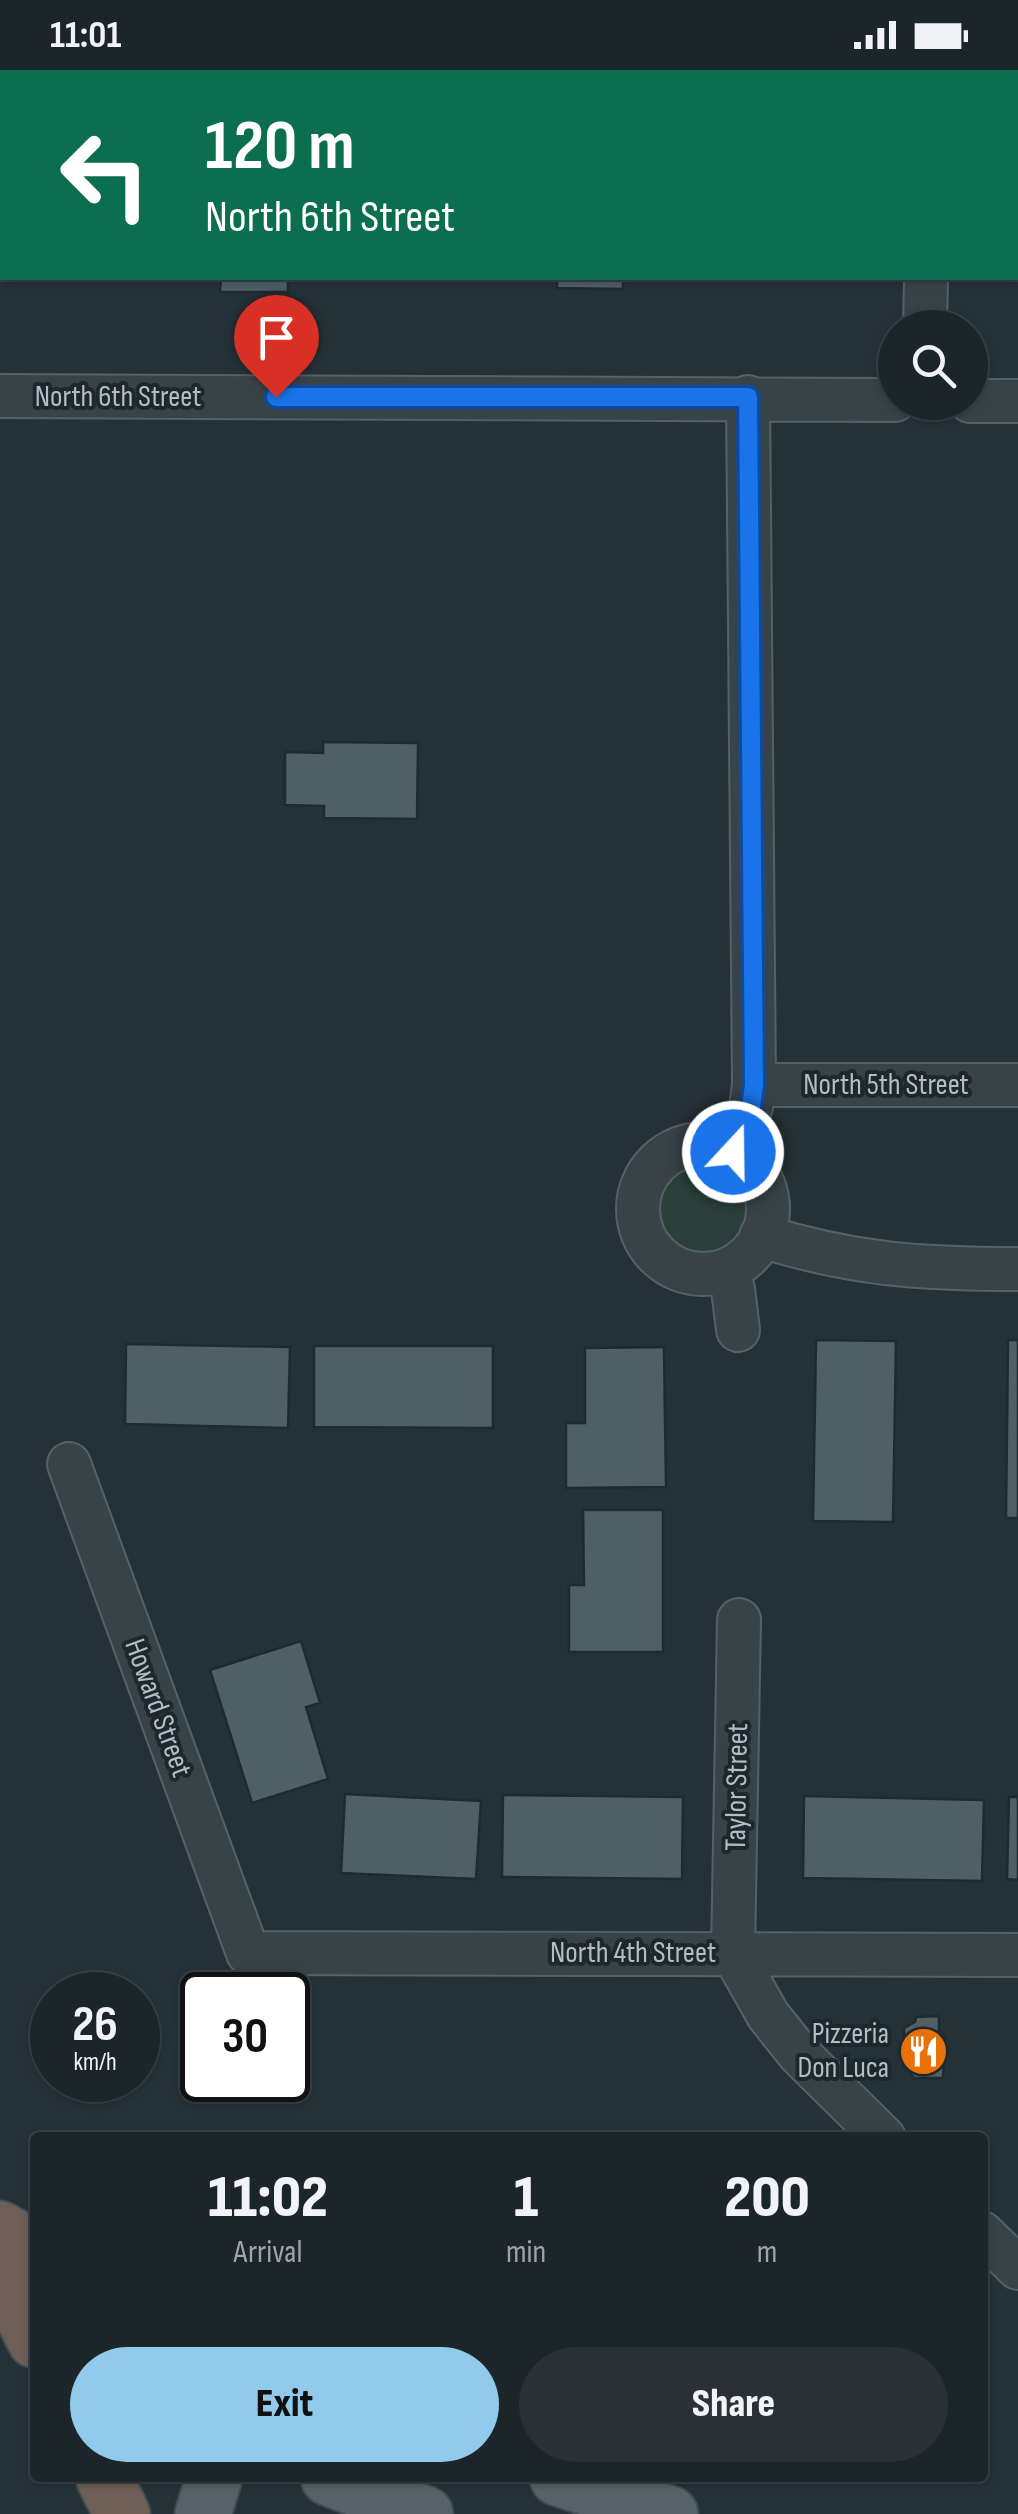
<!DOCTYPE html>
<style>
:root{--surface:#1c252a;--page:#293136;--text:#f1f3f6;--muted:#a0a5a8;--line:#3a4247;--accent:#91caeb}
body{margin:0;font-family:"Sofia Sans Condensed",sans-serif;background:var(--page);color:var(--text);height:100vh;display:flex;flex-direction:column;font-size:38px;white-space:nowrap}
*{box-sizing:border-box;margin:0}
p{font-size:32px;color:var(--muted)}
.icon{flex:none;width:55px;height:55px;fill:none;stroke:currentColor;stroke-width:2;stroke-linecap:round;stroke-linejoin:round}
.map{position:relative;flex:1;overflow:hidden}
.panel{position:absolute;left:30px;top:2062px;width:958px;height:350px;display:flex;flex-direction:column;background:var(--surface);border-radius:10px;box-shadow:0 2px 8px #0004,0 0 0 2px var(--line)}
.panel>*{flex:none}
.guide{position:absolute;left:0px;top:0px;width:1020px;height:210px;box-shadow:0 2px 8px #0004,0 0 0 2px var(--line);background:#0b6e4f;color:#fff;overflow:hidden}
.controls{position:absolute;left:878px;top:240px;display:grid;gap:20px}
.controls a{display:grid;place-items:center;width:110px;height:110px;border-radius:50%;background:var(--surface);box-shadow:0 2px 8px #0004,0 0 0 2px var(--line);font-size:50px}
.speed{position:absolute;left:30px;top:1902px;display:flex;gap:20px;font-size:50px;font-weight:700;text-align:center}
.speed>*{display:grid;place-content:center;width:130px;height:130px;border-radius:50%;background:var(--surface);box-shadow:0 2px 8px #0004,0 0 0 2px var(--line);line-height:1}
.speed small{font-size:25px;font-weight:400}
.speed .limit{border:5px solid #111;border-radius:15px;background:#fff;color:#111}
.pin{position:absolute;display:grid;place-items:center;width:85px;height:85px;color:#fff;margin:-102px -42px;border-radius:50% 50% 50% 0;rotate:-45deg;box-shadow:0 0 10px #0007}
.pin .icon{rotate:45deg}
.me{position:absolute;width:110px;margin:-55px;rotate:21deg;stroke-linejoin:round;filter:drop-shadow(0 0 8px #0008)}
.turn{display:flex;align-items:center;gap:35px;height:210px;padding:0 40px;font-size:45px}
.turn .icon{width:130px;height:130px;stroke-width:2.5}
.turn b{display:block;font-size:70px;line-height:85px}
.eta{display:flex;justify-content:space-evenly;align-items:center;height:170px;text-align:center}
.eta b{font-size:60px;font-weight:800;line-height:70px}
.action{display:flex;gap:20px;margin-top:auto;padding:20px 40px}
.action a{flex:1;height:115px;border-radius:60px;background:var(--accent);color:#111;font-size:40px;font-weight:800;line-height:115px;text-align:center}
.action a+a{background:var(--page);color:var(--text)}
.status{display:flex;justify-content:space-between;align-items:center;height:70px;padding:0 50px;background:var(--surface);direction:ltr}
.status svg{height:28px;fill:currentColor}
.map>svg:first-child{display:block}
.green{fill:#2c403b}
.building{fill:#505e66;stroke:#1f2a2f;stroke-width:2.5}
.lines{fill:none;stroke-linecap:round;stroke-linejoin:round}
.minor-casing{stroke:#566166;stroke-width:46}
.primary-casing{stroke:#414c51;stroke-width:59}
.motorway-casing{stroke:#434e53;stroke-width:59}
.minor{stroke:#384348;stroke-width:42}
.primary{stroke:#566268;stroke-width:55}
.motorway{stroke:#6d5f56;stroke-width:55}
.route-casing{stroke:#114b97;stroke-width:25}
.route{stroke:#1a73e8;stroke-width:18}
.labels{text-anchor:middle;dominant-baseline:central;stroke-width:8;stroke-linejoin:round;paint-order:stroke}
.street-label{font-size:30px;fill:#b3bec4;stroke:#1d282d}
.poi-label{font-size:30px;fill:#b3bec4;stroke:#1d282d;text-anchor:end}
</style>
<div class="status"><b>11:01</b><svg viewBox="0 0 49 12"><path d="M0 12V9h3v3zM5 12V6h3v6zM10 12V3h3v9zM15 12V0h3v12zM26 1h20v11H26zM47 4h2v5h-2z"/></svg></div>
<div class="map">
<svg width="1018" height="2444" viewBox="0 0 1018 2444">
<rect width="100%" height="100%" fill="#253138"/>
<!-- green -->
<path class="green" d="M659 1138a43 43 0 1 1 86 0a43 43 0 1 1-86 0Z"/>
<!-- building -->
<path class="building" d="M221,208H288V222H220Z
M557,208H623V219L557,218Z
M323,672L418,673L417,749L324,748V736L285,735V682L323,683Z
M816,1270L896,1271L893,1452L813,1451Z
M1008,1270H1018V1448H1006Z
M126,1274L290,1277L288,1358L125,1354Z
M314,1276H493V1358L314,1357Z
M664,1277L666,1417L566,1418V1353H585V1278Z
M583,1440H663V1582H569V1515H584Z
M301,1571L320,1633L306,1637L328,1709L252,1733L210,1600Z
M345,1724L481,1731L476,1809L341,1803Z
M503,1725L683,1727L682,1809L502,1807Z
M804,1726L984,1730L982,1811L803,1808Z
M1009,1727H1018V1810L1007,1809Z
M939,1946V1965L945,1966L943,2008H914L904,1996V1958L915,1952L916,1947Z"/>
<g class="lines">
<defs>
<path id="minor" d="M927,2V0
M925,258L926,208
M0,326L895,330
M970,331H1018
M754,1015H1018
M638 1139a65 65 0 1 1 130 0a65 65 0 1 1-130 0Z
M733,1082L751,1037L754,1015L748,327
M761,1166C855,1195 921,1199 1018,1199
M727,1200L733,1219L738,1260
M69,1394L248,1883L1018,1885
M739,1550L733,1883L768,1945L799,1984L884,2068
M982,2163L1018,2198"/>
<path id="primary" d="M329,2408L425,2444
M558,2408L670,2444
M203,2444L214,2408"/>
<path id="motorway" d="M0,2159L35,2179
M0,2200L35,2270
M104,2408L122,2444"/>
</defs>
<!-- minor casing -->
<use href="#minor" class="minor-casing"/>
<!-- primary casing -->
<use href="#primary" class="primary-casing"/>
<!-- motorway casing -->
<use href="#motorway" class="motorway-casing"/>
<!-- minor -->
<use href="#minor" class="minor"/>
<!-- primary -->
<use href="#primary" class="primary"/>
<!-- motorway -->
<use href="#motorway" class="motorway"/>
</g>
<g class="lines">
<defs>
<path id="route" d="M276,327H748L754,1015L751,1037L733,1082"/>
</defs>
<!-- route casing -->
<use href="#route" class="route-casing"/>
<!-- route -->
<use href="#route" class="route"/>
</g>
<!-- icons -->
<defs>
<symbol id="restaurant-disc" viewBox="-11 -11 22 22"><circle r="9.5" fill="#e8710a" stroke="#1d282d"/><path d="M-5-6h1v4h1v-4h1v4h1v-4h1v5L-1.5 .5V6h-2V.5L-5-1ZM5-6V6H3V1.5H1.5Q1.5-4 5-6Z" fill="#fff"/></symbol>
</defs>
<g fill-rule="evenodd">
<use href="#restaurant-disc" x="896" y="1954" width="55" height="55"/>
</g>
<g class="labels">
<!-- street labels -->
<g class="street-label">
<text x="118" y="327">North 6th Street</text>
<text x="886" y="1015">North 5th Street</text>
<text transform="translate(158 1638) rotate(70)">Howard Street</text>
<text transform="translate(737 1717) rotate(-89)">Taylor Street</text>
<text x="633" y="1883">North 4th Street</text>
</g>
<!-- poi labels -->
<g class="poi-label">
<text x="889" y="1964">Pizzeria<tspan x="889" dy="34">Don Luca</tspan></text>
</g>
</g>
</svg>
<div class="controls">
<a><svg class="icon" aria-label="search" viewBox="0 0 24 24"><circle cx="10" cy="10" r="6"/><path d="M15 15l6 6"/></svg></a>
</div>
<div class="speed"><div>26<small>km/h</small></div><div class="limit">30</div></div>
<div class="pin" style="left:276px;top:327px;background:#d93025"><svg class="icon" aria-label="arrive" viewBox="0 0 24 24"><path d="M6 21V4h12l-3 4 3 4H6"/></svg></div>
<svg class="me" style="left:733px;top:1082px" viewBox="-20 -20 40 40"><circle r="17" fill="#1a73e8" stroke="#fff" stroke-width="3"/><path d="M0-11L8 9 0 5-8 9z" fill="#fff"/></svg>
<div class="guide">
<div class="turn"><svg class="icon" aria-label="left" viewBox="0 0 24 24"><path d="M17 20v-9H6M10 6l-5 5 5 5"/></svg><div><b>120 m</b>North 6th Street</div></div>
</div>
<section class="panel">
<div class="eta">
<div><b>11:02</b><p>Arrival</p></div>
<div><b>1</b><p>min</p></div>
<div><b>200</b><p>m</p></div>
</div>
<div class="action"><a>Exit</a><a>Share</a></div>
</section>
</div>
